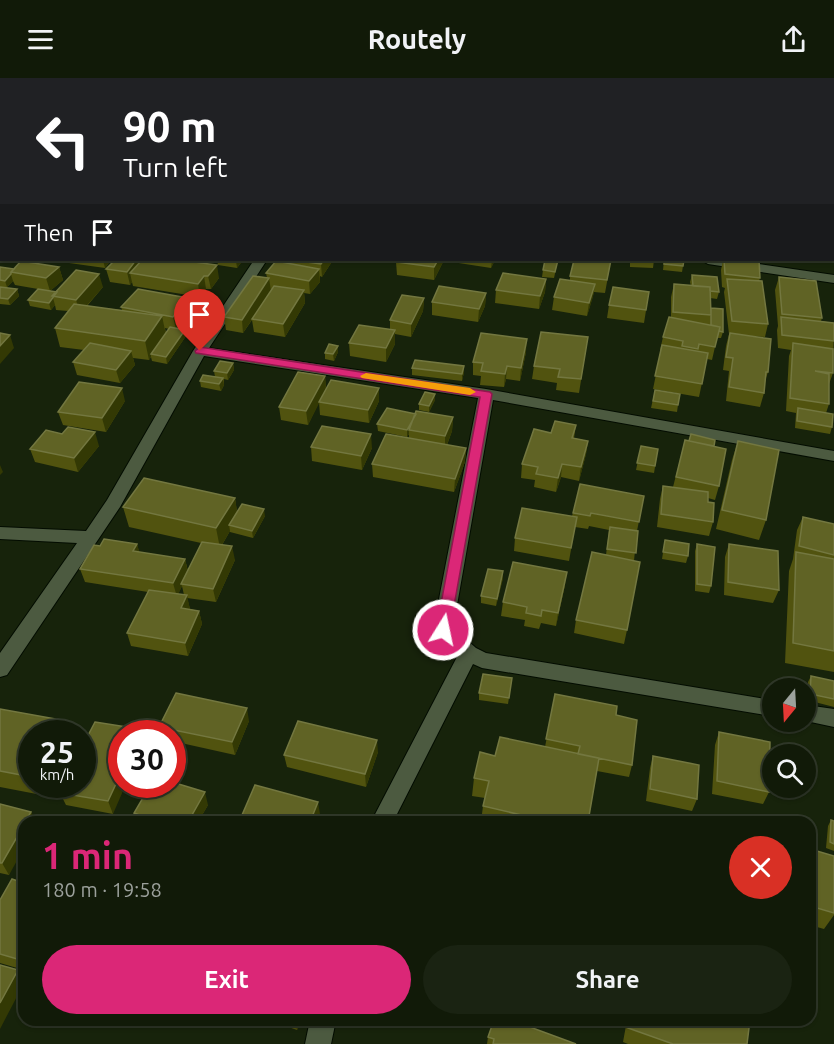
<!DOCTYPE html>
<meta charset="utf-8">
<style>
:root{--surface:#111a08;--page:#1a2312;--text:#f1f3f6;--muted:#9ca19c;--line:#303829;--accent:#db2777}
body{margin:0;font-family:Ubuntu,sans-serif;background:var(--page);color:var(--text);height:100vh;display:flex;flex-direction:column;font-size:22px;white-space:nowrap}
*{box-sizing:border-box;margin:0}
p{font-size:20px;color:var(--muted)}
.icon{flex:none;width:33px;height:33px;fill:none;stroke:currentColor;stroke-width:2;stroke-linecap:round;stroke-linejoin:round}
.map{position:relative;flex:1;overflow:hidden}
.details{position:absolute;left:18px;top:738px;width:798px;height:210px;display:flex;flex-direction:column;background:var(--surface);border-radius:18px;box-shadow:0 2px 4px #0004,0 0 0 2px var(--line)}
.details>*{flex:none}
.guide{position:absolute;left:0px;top:0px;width:834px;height:183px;box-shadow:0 2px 4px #0004,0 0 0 2px var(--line);background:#202124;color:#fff;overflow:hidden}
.needle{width:39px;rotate:198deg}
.fabs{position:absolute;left:762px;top:600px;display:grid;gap:12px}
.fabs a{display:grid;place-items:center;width:54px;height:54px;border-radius:50%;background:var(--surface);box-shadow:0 2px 4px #0004,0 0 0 2px var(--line);font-size:30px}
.speed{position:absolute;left:18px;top:642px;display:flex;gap:12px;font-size:30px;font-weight:700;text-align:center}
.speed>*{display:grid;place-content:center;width:78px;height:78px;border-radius:50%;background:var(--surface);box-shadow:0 2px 4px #0004,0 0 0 2px var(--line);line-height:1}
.speed small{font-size:15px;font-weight:400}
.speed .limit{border:9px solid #d22;background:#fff;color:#111}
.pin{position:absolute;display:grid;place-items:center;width:51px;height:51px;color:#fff;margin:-62px -26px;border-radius:50% 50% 50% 0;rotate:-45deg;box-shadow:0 0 6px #0007}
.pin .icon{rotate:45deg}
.me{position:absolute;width:66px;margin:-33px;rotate:10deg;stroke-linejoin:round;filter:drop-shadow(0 0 4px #0008)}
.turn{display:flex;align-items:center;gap:21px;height:126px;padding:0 24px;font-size:27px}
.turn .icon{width:78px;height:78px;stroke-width:2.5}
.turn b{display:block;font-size:42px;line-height:51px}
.then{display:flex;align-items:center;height:57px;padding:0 24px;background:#0003;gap:12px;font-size:22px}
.round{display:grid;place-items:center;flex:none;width:63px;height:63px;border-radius:32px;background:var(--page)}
.headline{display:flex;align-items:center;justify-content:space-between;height:102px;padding:0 24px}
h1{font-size:36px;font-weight:700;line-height:45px;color:var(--accent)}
.action{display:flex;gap:12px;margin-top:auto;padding:12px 24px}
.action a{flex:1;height:69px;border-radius:36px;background:var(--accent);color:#fff;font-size:24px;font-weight:700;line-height:69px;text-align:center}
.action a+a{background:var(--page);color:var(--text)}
header{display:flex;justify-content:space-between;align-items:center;height:78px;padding:0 24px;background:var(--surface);font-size:27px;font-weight:700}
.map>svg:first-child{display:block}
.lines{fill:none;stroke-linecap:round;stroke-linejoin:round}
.street-casing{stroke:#030c00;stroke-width:2}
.street{fill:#4c5a40;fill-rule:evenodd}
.wall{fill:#51530f;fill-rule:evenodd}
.shaded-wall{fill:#333904}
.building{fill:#606325;stroke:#737740;stroke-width:1.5}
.route{fill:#db2777;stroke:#8e194d;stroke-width:1.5}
.slow{fill:#f59e0b}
</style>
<header><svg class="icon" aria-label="menu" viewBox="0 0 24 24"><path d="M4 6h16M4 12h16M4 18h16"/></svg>Routely<svg class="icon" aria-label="share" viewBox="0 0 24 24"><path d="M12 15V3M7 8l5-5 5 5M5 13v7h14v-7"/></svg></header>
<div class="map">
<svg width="834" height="966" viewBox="0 0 834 966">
<rect width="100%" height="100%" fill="#17230b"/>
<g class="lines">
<defs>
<path id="street" d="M2,0H21L22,2H3Z
M87,0H98L86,2Z
M386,0H396L385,2Z
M572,0H582L571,2Z
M756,0H766V2H756Z
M0,101L2,102V109H0Z
M2,170V180H0V171Z
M254,182H267L209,270L486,311L834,373V383L493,322L453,550L476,570L486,575L772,622V638L482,590L473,586L393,744H371L458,577L433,552L478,320L204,278L120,429L7,597L0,599V575L77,465L0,461V449L86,453L107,422L193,273Z
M701,182H731L834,197V205L708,186Z
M806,627L834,631V649L806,643Z
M310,942H336L331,966H305Z"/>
</defs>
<!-- street casing -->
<use href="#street" class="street-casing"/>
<!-- street -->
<use href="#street" class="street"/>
</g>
<!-- wall -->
<path class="wall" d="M324,0H365L364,2H324Z
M404,0H419L418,2H404Z
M479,0H558V2H478Z
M684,0H715V2H684Z
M787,0H826V2H788Z
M832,23H834V54H833L834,55V97H832Z
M2,52V76L0,75V53Z
M832,129L834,130V161H832Z
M68,182H111L105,190L69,185Z
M115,182L219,200L211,211H206L200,219L133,208L132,204L130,207L110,204L106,191Z
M217,182H243L237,190L218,187Z
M284,182H333L322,199L320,198V204L310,216L304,215L305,225L285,259L254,254L252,242L243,255L226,252L224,239L267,200L266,195L284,184Z
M444,182L434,202L397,197L396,184Z
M452,182H495L491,190L452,184Z
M558,182L554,200L542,199L543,192Z
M611,182L605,215L594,214L587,238L552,232L554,219L570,202V198Z
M630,182H654L653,190L630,189Z
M664,182L683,188L682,194L663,192Z
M723,182H751L760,200L759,203L768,246L765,259L749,258L768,294L765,303L764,315L760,329L726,323L729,293L723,292L726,268L729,256L724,214L725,210L722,209L721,192Z
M0,189L14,191L59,189L63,202L50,213L57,214L103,209L87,228L122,232L121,229L191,233L177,250L185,252L186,258L167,286L152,283L151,279L149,282L133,280L135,287L120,305L77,297L73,284L84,272L60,269L55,250L68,233L56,232L55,227L51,232L30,228L28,222L38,211L15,207L13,203L7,209H0ZM165,250L169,251L166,255Z
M692,197L719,214L717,221L710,220V233L723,254L721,260H717L712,282L707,281L699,319L653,311L661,272H660L663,259L671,240V219L674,206L691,208L690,204Z
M779,199L822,240L821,243L834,245L833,295L829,306V326L826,335L832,349L830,356L795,350L796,335L786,333L789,278L791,272L778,270L777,252L778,248L775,212Z
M546,201L545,214L539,231L495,225L496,212Z
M0,209L17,211L19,218L10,227L0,226Z
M649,214L644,245L607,240L609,227Z
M486,215L485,228L478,244L432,237V224Z
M424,220L423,233L411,259L395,256V266L386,284L350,278L349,265L390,252V242Z
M588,259L579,315L556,312L557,305L532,301L534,288Z
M338,274L334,283L325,281V275Z
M526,274L520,303L506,301L504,309L480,307L481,298L473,297V284Z
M233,285L234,292L228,302L224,301V307L221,313L201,309L200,303L215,299L214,293Z
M464,288V294L462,303L412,297V290Z
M325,298L326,312L379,310V323L369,345L320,337L319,324L308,347L281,342L279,329Z
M655,312L678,327L677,334L651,330Z
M435,322L429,334L419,332V326Z
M125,323L106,354L63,347L58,334Z
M415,336L453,339L452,353L447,367L466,370L465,384L454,414L373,399L372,386L409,360V356L407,359L378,353L377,346Z
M576,347L574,360L588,363L586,376L579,403L561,399L556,414L534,409L535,402L521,400L522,386L551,355Z
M685,362L714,368L719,408L715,422L708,420V424L713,444L709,458L657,449L660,421L663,408L673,409Z
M738,363L766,442L759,462L716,451L732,382Z
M99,368L78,394L35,384L30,371Z
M641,368L658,371L654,395L636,392Z
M311,369L372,370L362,392L312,383Z
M644,418L637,453L627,552L624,566L574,555L576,542L606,477L609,452L589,448L588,451L575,449L569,483L514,473L515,460L572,438L573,435Z
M235,420L237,434L265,438L253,460L230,454V453L222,467L235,482L216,524L187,520L190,531L199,533L202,546L188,578L131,568L127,555L148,514L85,504L80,491L100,468L137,466L139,474L185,481L188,493L201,465L129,449L123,429ZM182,508L184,517L178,516Z
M803,439L834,446V594L785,585L789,493L793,481L797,452Z
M665,462L688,478L686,485L662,481Z
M697,466L711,508L709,515L695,513V473Z
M729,466L779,512L773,525L724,517L725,479Z
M503,493V500L496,528L481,525V518Z
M565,507L556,548L541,545L539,551L524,548L525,542L501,538L503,524Z
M811,598L834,603V629L807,622L808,604Z
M512,600L508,626L479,622V615Z
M555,616L616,637L632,687L629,699L597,693L588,744H481L483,728L485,720L472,718L474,700L495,678L545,669Z
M0,631L32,656V706H53L47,718L0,709Z
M249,643L235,677L172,663V656H162L159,649Z
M95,644L113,736L66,727L60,715Z
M719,654L769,714L763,726L712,716L715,667Z
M378,674L366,709L287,689L284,677Z
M653,678L697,721L692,733L646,723L650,690Z
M0,726L31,734L36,744H24L9,797L0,795Z
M208,727L198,744H137L134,735Z
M831,742L834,743V773L826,770L828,748Z
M810,771L834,778V837L824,851L810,847Z
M24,805V892L0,885V822Z
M274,942H302L297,952L274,944Z
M627,942H750L747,966H628L623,964Z
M488,959L576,966H487Z"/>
<!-- shaded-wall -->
<path class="shaded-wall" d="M256,0H267L266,2H255Z
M2,125L1,142L0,138V126Z
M103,182H111L105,190Z
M136,182H147L130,195L132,204L130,207L127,194Z
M238,182H243L237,190L236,183Z
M324,182H333L322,199L321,186Z
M438,182H444L434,202V189Z
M492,182H495L491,190Z
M217,187L219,200L211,211L208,198Z
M59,189L63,202L50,213L46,200Z
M319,191L320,204L310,216L309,203Z
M11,196L13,203L7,209L5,203Z
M99,196L103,209L80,235L76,222Z
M204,198L206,211L200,219L198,206Z
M269,200L271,213L243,255L242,242Z
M546,201L545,214L539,231L540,218Z
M595,206L593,219L587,238L589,225Z
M17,211L19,218L10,227L8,221Z
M304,212L305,225L285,259L283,246Z
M486,215L485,228L478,244L479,231Z
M53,220L55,227L51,232L49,225Z
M188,220L191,233L176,252L173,239Z
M424,220L423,233L411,259V246Z
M162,238L166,257L151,276V279L149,282L145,263Z
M185,252L186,258L167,286L166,279Z
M395,252V266L386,284V270Z
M10,257L14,270L0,286V268Z
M527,261L526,274L520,303L521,290Z
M338,268V274L334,283L333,276Z
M131,273L135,287L120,305L116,292Z
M233,285L234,292L228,302L227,295Z
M464,288V294L462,303V296Z
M507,288L506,301L504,309L505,296Z
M325,298L326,312L308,347L306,333Z
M223,300L224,307L221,313L219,306Z
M122,310L125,323L106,354L102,340Z
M379,310V323L369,345L368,332Z
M435,316V322L429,334V328Z
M416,336L409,352V356L407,359V352Z
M453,339L452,353L445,372V358Z
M95,354L99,368L78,394L74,380Z
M371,356L372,370L362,392L361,378Z
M588,363L586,376L579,403L581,389Z
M466,370L465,384L454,414L455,401Z
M562,386L561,399L556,414L558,400Z
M0,387L3,394L0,397Z
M235,420L238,440L229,447L230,453L220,470L216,450Z
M264,431L265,438L253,460L252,453Z
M137,466L141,479L133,473Z
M232,468L235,482L216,524L213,511Z
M185,481L188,494L181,506L182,508L177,519L173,505Z
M503,493V500L496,528L497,521Z
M567,494L565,507L556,548L558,535Z
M187,517L190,531L184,543L181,530Z
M199,533L202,546L188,578L185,565Z
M247,630L249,643L235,677L232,664Z
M67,643L73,656H61Z
M377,662L378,674L366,709L365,696Z
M122,693V706H126L113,736L108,723Z
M41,706H53L47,718Z
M205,714L208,727L198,744H188Z
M318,724L320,736L317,744H310Z
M31,734L36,744H25Z
M24,747V770L9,797L2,785Z
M18,892L24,900V905L0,951V925Z
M298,942H302L297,952L296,947Z"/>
<!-- building -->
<path class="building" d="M230,0H256L255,2H229Z
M276,0H307L306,2H274Z
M479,0H498L497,2H487Z
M537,0H556L555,2Z
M602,0H645L644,2H602Z
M647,0H679V2H647Z
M832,28H834V42H832Z
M2,52V64H0V53Z
M832,69L834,70V84H832Z
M0,106H2V125L0,126Z
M832,129L834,130V148H832Z
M115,182H136L127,194L106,191Z
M142,182H179L217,187L208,198H204L198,206L130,195Z
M223,182H238L236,183Z
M292,182H324L321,186Z
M398,182H438L434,189L396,184Z
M545,182H558L555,194L543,192Z
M574,182H611L607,202L570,198Z
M631,182H654V184Z
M664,182H684L683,188L664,186Z
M724,182H759L760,200L725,196Z
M21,183L59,189L46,200L11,194Z
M276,183L319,191L309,203L266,195Z
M0,189L14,191L11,194V196L5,203L0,202Z
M76,192L99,196L76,222L52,218Z
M503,195L546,201L540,218L496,212Z
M692,197L717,199L719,214L710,213V209L693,208Z
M253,198L269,200L242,242L224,239Z
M779,199L816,203L822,240L782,236Z
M560,201L595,206L589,225L554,219Z
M727,201L762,203L768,246L732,243Z
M674,206L710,209L711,237L673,234Z
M274,208L304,212L283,246L252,241Z
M439,208L486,215L479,231L432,224Z
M0,209L17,211L8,221L0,220Z
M613,209L649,214L646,232L609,227Z
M38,211L57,214L49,225L28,222Z
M138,211L188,220L173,239L121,229Z
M402,217L424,220L411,246L390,242Z
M74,226L162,238L145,263L55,250Z
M711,230L723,231V254L719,253L720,249L711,247Z
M669,239L720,249L715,269L699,266L698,271L682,268L683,263L663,259Z
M781,239L834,245V263L782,257Z
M359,247L395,252L386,270L349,265Z
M170,249L185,252L166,279L151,276Z
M541,254L588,259L581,301L558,299L560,291L534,288Z
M0,255L10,257L0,268Z
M481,255L527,261L521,290L507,288L505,296L481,293L483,285L473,284Z
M730,255L771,261L768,294H766L764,315L729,309L733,280L726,279Z
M90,265L131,273L116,292L73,284Z
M793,265L833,271V295L815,293L829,296V326L790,320Z
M329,266L338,268L333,276L325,275Z
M662,267L708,275L702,306L655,298Z
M415,282L464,288L462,296L412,290Z
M220,283L233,285L227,295L214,293Z
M298,294L325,298L306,333L279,329Z
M203,297L223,300L219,306L200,303Z
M331,302L379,310L368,332L319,324Z
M79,304L122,310L102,340L58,334Z
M655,312L680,316L678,327L653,323Z
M425,314L435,316L429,328L419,326Z
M387,330L416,336L407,352L377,346Z
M798,330L833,336L832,349L797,343Z
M416,333L453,339L445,358L409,352Z
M555,343L576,347L572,360L588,363L581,389L562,386L558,400L536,396L538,389L522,386L534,351L551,355Z
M322,348L371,356L361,378L311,369Z
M68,349L95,354L74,380L30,371L46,352L62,356Z
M386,356L466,370L455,401L372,386Z
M691,356L715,362L714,368L689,363Z
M685,362L726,371L719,408L676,399Z
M738,363L779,372L766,442L722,432Z
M641,368L658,371L655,388L637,385Z
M144,400L235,420L216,450L123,429Z
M580,406L644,418L639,444L591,435L590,438L573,435Z
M663,408L708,414V424L714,425L713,444L661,436Z
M242,426L264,431L252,453L229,447Z
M522,430L577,439L571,470L515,460Z
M803,439L834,446V477L799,468Z
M610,449L638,453L636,475L607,471Z
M104,461L137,466L133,473L185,481L173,505L80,491L94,467L100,468Z
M665,462L689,466L688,478L663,474Z
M202,464L232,468L213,511L181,506Z
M697,466L715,469L711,508L697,506Z
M729,466L778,473L779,512L728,504Z
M592,474L640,484L627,552L576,542Z
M796,474L834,481V573L793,565Z
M513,484L567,494L558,535L542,532L541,538L526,535L527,529L503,524Z
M488,491L503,493L497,521L481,518Z
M149,512L187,517L181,530L199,533L185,565L127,555Z
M483,596L512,600L509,620L479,615Z
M811,598L834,603V621L810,616Z
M176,615L247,630L232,664L159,649Z
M555,616L617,628L616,637L637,642L632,687L578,676L580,668L546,661Z
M0,631L67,643L61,656H32V699L0,693Z
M298,643L377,662L365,696L284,677Z
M95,644L140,651L138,656H122V693L108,723L60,715L65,706H82V669Z
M719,654L770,664L769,714L717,703Z
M500,659L599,680L588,744H551L483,728L489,703L474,700L480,674L495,678Z
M653,678L699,687L697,721L650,711Z
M172,704L205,714L188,744H159L134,735L151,706H172Z
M255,707L318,724L310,744H239Z
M0,726L31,734L25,744H24V747L2,785H0Z
M439,741L452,744H438Z
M831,742L834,743V766L830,764Z
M810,771L834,778V835L810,828Z
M12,801L24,805V883L0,876V822Z
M0,887L18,892L0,925Z
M282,942H298L296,947Z
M494,942H511L576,966H493L494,961L488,959Z
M630,942H750L747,966H673L628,950Z"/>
<!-- route -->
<path class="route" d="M200,269L490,314L492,316L449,556H438L436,552L480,319L196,275L195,273Z"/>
<!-- slow -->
<path class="slow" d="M366,295L470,310L476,314L470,317L362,300L360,298Z"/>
</svg>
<div class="fabs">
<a><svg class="needle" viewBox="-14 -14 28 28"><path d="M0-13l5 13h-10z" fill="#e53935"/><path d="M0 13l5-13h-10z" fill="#9ca19c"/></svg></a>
<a><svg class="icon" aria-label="search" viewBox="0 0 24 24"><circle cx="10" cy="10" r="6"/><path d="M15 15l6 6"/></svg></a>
</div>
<div class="speed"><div>25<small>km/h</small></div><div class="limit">30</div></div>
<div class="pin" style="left:200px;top:273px;background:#d93025"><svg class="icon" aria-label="arrive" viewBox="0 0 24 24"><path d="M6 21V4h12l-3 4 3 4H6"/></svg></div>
<svg class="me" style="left:443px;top:552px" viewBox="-20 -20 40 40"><circle r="17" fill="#db2777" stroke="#fff" stroke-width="3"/><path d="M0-11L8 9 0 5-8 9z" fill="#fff"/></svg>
<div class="guide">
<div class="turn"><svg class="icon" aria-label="left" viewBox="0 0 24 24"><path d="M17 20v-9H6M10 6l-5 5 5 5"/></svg><div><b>90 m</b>Turn left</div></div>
<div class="then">Then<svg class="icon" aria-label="arrive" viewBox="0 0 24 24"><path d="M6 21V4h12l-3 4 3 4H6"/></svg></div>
</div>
<section class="details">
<div class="headline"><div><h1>1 min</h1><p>180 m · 19:58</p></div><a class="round" style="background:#d93025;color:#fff"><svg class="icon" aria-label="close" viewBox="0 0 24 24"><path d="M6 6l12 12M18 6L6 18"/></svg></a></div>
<div class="action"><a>Exit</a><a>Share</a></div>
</section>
</div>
